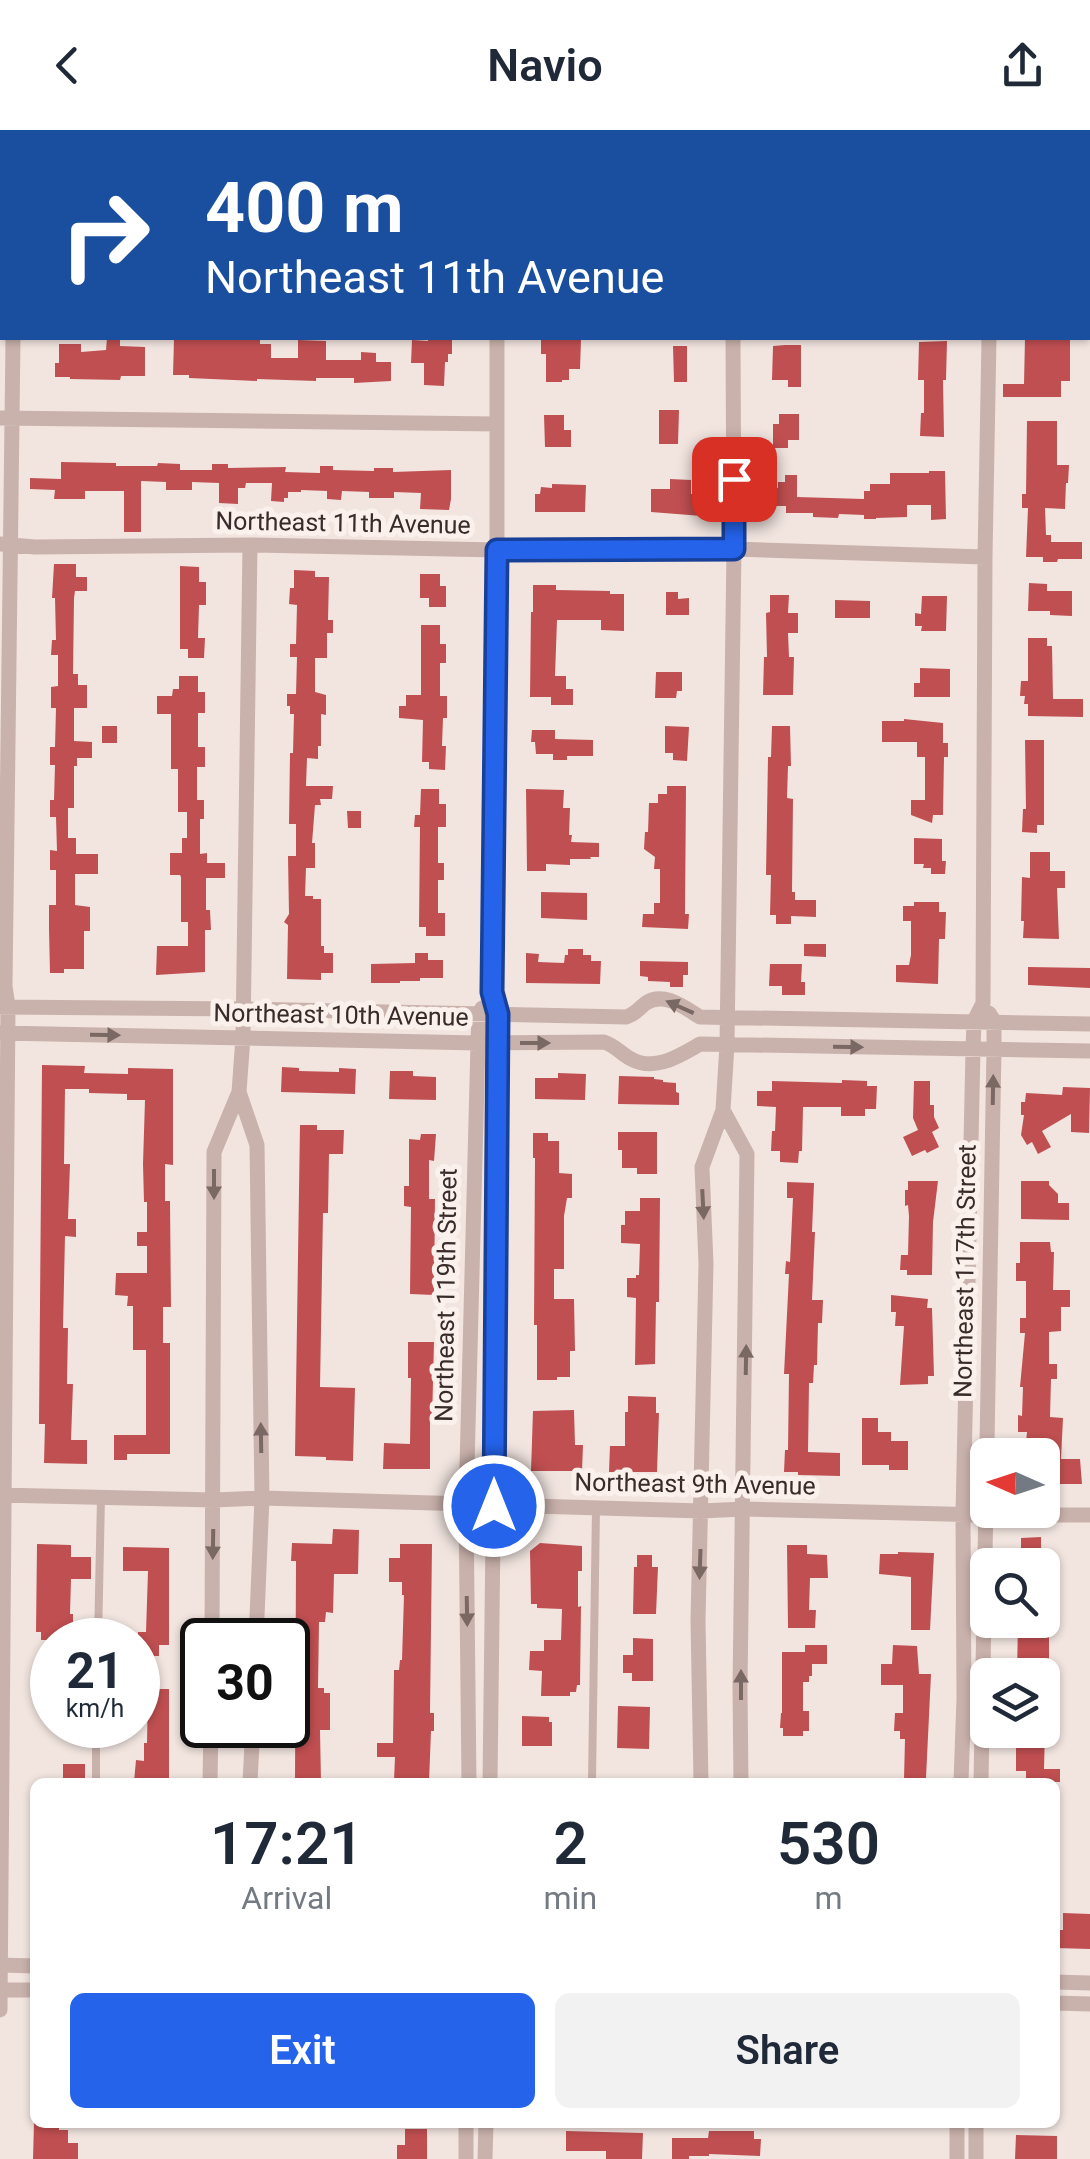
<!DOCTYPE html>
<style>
:root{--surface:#fff;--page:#f2f2f3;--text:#1f2937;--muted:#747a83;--accent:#2563eb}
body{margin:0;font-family:Roboto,sans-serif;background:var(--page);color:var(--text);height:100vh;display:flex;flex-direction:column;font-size:38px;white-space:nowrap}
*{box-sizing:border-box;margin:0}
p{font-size:32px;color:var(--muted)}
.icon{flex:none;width:55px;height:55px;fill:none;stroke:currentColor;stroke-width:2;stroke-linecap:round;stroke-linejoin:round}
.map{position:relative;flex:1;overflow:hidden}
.details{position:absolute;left:30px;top:1648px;width:1030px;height:350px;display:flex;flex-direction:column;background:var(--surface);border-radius:15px;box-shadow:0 2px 8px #0004}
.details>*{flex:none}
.hud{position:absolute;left:0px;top:0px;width:1090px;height:210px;box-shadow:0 2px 8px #0004;background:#1a4fa0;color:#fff;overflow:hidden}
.needle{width:65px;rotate:273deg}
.fabs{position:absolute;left:970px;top:1308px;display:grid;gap:20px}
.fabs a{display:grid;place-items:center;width:90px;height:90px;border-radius:15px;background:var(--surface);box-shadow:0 2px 8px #0004;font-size:50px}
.speed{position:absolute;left:30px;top:1488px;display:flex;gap:20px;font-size:50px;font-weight:700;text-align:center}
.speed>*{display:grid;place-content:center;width:130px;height:130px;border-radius:50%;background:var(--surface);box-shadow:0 2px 8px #0004;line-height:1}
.speed small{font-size:25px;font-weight:400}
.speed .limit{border:5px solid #111;border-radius:15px;background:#fff;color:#111}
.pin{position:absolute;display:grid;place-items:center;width:85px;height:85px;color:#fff;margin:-42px;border-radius:20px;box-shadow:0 5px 15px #0006}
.me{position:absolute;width:110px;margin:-55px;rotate:0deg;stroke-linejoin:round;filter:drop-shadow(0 0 8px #0008)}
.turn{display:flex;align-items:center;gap:35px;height:210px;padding:0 40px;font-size:45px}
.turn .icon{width:130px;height:130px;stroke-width:2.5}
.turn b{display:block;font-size:70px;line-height:85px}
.eta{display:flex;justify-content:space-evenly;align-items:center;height:170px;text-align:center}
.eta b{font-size:60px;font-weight:600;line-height:70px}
.action{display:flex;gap:20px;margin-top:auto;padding:20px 40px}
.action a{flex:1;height:115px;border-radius:15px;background:var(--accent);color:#fff;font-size:40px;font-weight:600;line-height:115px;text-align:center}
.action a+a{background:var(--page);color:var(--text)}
header{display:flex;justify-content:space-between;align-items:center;height:130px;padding:0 40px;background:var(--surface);font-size:45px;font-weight:600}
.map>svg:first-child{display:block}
.building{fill:#c04f51}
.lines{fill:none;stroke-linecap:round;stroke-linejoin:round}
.lane{stroke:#cab2ac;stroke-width:8}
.street{stroke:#cab2ac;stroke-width:15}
.oneway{fill:#7a6864}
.route-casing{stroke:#184099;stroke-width:25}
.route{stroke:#2563eb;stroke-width:18}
.labels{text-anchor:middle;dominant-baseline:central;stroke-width:10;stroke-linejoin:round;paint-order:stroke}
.street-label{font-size:25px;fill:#382b2a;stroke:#faf0ec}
</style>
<header><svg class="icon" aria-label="back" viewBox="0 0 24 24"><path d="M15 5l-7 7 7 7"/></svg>Navio<svg class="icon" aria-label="share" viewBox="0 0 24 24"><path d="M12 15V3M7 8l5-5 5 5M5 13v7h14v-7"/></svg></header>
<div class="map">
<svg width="1090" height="2029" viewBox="0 0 1090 2029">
<rect width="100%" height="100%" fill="#f2e5e0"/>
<!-- building -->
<path class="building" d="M107,208H120V216L145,217V246H121L120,250L70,249V247H55V233H59V214H81V222L106,220Z
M208,208H260V214H271V228H298V210L326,211V230H361V222L376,223V232H391V251L354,253V248H316V251L257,249V251L189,248V245H173L174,209L208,210Z
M428,208H452V224H448V232H445L444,256L424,255V233H411L412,210L428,211Z
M1025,208H1070V251H1061V267H1003V254H1024Z
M541,209L581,210L580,239H569V250H562V252H546V224H541Z
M947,211L946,250H943L944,307L920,306L921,283H924V250H918L919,212Z
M785,215H801V257H788V250H772L773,216Z
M673,216H687V252H674Z
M659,280H679L678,314H659Z
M779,284H799V310H788V318H773V294H779Z
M544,285H564V300H571V317H545Z
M1027,291H1057V335H1069L1068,353H1066L1065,379L1045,378L1046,405H1051V412H1082V429H1058L1057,432H1043V427H1026L1028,378H1022V364H1026Z
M61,332L116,333V336H157L158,333L180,334V340H212V334H228V338L286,337L285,342L320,343V336H333V340L374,341V338H393V342L451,340V369L449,380L420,379L421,363L394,362V368H369V362L342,361L341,370L327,369V361L301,360V362H288V368H284V372L271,371L272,353H246L245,358H238V374L219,373V353L192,352V360H166V352L141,351V402H124V361H85V369H54L55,360L30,359V348L61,349Z
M929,341H945L946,389L931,390V375H907V387L876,388V389H864V385L839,384L838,388L813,387V383H786V376H770V357L778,358V352H785V345H797V367L864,369V361H870V354H890V343H929Z
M670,349L691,350V364H702V386L651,382V359H670Z
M552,354L586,355L585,382H535V364H540L541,357L552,358Z
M54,434H76V447H87V461H75L74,468L73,544H78V555H87V578H74V611L92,612V628H77V636H74V678H68V708H76V724H98V744H75V775L90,777V801H84V839H64V843H50L49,799V775H56V740H50V720L57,721L56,687H50V670H54L55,635H50V617H55L56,578H51V557L58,556V525H51L52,510H56L55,468H52Z
M180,436L199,437V452H206V475H199L198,508H205L204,528H188V519H180Z
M294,440L315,441V447H329L328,490H333V503H327V528H315V562L326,565V585L321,584V616H318V629L307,628L306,656H333L332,669H320L321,675H315L312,713H315V738H306L305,766H313V769H321V816H324V823H333V843H321V850L287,849L288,795L284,792L289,784L288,726H296V694H289L290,623H293L294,584H290V576H287V564H296L297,527H290V514H296L297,475L289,474L290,458H294Z
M420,444H440V456H446V477H429V468H420Z
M1029,453L1047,454V461H1072V486L1050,485V481H1028Z
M533,455H556V460L610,461V464H624V501L601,500V490H557L555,546H566V559H573V575H551V567H530L531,482H533Z
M666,462H678V469L689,468V485H666Z
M770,465H789L788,483H798V503H788L789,527H794L793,565H763L764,527H767L766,483L770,482Z
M922,466H947L946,501H921L922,496H915V483L921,484Z
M835,470L870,471V488H835Z
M421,495H440V514H446V533H440V566H447V588H443L442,616H446L445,640L429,639V632H422L423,590L399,588V576H406V565H421Z
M1028,508H1047V516H1052L1053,569H1083V587L1028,586V574H1024L1025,566H1020L1021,551H1028Z
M920,538L950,539V567H914V553H920Z
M656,542H682V561H677L676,568H655Z
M179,546H198V562H205V583H198V617H205V637H197V670H204V689H200V724L207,723V733H225V748H206V780H210L211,800H205V842L156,845L157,816H188V792H181V747L180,745H170V723H182V708H187V682H178V639H171V584H157V566H172L173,559H179Z
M904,589L943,593V613H948V627H944L943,685H933L932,693L911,685V670H925V627H917V612H882V591H904Z
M102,596H117V613H102Z
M665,596L689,597L687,631L673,630V623H665Z
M772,596H790L791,636H788L787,668L793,669L792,762H795V770H816V787L791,786V794H776V785H770L771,745H766L768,627H771Z
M532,600H555V609L593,610V626H567V630H553V624H536L535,612H531Z
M1025,610H1044V695H1037V703L1022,702L1023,679H1026Z
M667,656H686L685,784H689L688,799L642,797L643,784H654V773H660V739H654L655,727L644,719L645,702H648L649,673H658V664H667Z
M421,659H439V674H446V697H438V733H444V750H438V783H445V806H426V797H419L420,697H414L415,685H420Z
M526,659L564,660L563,678H570L569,705H572L571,712L599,713V727H590L591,729H570V735L546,734V741H527Z
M347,681H361V698H348Z
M914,708L942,709V731H946L945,744H931V738H923L924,734H914Z
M1030,722H1050V741H1065V758H1057L1059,809L1023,808L1024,791H1021L1022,747L1030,748Z
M541,762L587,763V790L541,788Z
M914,772H939V782H946L945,809H939L938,854L896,852V835H909L911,825V791H903V776H914Z
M804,814H826V827L804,826Z
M568,819H583V825H591V831H601L600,854L526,853V823L539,824L538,832L564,833L565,825H568Z
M415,823H428V830H443V848H420V851H400V853H371V834L415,833Z
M640,831L688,832V845H683V857H670V852L648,851V847L640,846Z
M770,834H802L801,852H805V865H782V856H769Z
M1028,837L1090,838V858L1028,855Z
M42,935L85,936L84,943L128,944V938L173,939V1035L165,1034V1071H170L171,1177H163V1213H170V1324H127V1330H114V1305H146V1220H133V1176H127L128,1166L115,1165L116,1143H147V1116H137V1102H147V1072H144L143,1034L145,970H127V964L89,963V959H65L64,1034H70L68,1089H76V1107L65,1106L63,1198H68L67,1254H73L71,1310H87V1334L44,1333L45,1294H39Z
M282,937L299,938V941L339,942V938L356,939L355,964L281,962Z
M390,941H413V946L436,947V970L389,969Z
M558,943L586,944L585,970L535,969V948H558Z
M619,946L654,947V949L663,950V952L676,953V962L679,963V975L618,974Z
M842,950L867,951V956H877L876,979H865V986H841V977H803L802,1021H799L798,1033L780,1032V1021H771L772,1001H775L776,977L757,976V961H772V951L842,953Z
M914,951H930V975H934V987L939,998L932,1002L939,1017L927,1023L925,1020L912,1026L903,1007L918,1000L913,988Z
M1063,957L1090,958L1089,1003L1071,1002V984L1042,1001L1051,1017L1038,1024L1032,1012L1027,1015L1021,1005L1024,985H1021V972H1025L1026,963L1062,965Z
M300,995H317V1000H344L343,1024H329L328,1083H323L320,1257L355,1258L353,1331L326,1330V1327L295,1326Z
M618,1002H657V1044H637V1038H622V1020H618Z
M533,1003H548V1011H559V1043L572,1044V1068H567L564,1086V1139H554V1169H574L575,1221H570V1247H557V1250H537V1195H534L535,1028H533Z
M421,1004H436L434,1031L429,1030V1069H435L434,1165L410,1164L411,1077L404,1076V1056H409V1009L420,1010Z
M908,1051H938L933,1092L932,1145H907V1140H900L901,1125H908L909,1086L908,1075L905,1076V1060H908Z
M1021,1051H1049V1055L1058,1064V1073H1069V1090L1021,1089Z
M787,1052L814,1053L812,1102H815L812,1170H823L822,1193H818L817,1235H814L813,1253H809L808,1322L840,1323V1346L798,1345V1342H784L785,1320H788L789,1244H784L789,1144H785L786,1131L790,1132L793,1068H787Z
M640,1068H660L659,1172H656L655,1234L635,1235L636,1168L627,1167V1148H636V1145H639L640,1114L621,1113V1095H625V1081H640Z
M1020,1112H1050L1051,1122H1054L1053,1160H1070V1177H1061V1201L1049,1202V1234H1057V1249H1051L1050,1287L1063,1288L1061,1329H1080L1082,1354H1042V1313L1026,1312L1027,1302H1018V1285L1022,1286L1023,1257H1020L1025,1203H1020V1188H1026V1151H1016V1133H1020Z
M891,1165L928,1169L927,1178H932L934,1246H928V1254L900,1255L904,1196H895L896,1182H891Z
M408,1212H434L432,1291H430V1339H383L384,1313L410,1314L411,1248H408Z
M628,1266L656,1267V1283H659L657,1342H609L610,1316H625V1282H628Z
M574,1280L575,1315H583L582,1341H531L533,1281Z
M862,1288H878V1302H891V1311H908V1340H889V1335H862Z
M333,1399L359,1400L358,1444H334L333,1483L326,1482L325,1492H319L318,1558H324V1563H330V1600H320L321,1652H295L296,1431H291L292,1413L332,1414Z
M1041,1407V1419H1051V1435H1021V1408Z
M540,1413L582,1416V1441H578V1477L581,1476L580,1555H577L576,1562H570V1566H541L542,1541L529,1540L530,1521H544V1510H561L562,1479L537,1478V1474H531L530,1421Z
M37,1414L71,1415V1427H91V1449H71L70,1484H73V1501H70V1510H41V1502H36Z
M400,1414H432L430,1583H434V1601H431L429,1652L394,1651L395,1627H377V1613H393L394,1540H399L400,1530H402L404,1465H402V1452H389V1428H400Z
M787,1415H807V1424L827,1425L828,1448H810L809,1480H816L815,1498H788Z
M123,1417L169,1418V1515H159V1526H138V1502H146L148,1441H123Z
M898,1422L934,1423L930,1500H911V1447L879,1444L880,1424H898Z
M637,1425H652V1437H658L656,1484H633L634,1437H637Z
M1018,1490H1054L1053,1503H1049V1545H1017Z
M633,1508L653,1509V1551H632V1543H623V1525H633Z
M805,1515H827V1534H812V1546H809V1552H803V1581H809V1601H803V1606H783V1598H780L781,1583H782V1522H805Z
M893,1515L917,1516L919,1544H931L926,1648H922V1652H906L907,1649H904L905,1609H900V1601H894L895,1583H903V1555H881V1534H892Z
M148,1559H169V1652H134L136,1630L144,1631V1613H147Z
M618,1576L650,1577L649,1619L617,1618Z
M522,1586L549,1587V1592H552V1616H522Z
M1016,1600H1045L1044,1639H1060V1652H1026V1641H1016Z
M63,1634H85V1649L63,1648Z
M1063,1783L1090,1784V1819L1055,1818V1800H1063Z
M34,1992H59V2000H68V2013H78V2029H33Z
M405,1999H427V2029H397V2015H405Z
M566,2001L643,2003L642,2029H606V2021H566Z
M709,2001H754V2009H761L760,2026L709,2024V2026H689V2029H672V2008H708Z
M1016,2005L1057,2006V2029H1015Z"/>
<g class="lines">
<!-- lane -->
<path class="lane" d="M98,1510L101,1367
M96,1652V1595
M592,1652L596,1378"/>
<!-- street -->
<path class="street" d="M497,0V2
M14,2V0
M0,59H2
M1088,163L1090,164
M0,288L496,294
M0,414L35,417L250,415L497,420L734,419L985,427
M0,877L243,879L626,887C636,884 638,879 646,873C664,861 685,878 700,887L1090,894
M1,903L478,913L604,912C616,916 620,923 631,929C655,942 679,926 700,914L1090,921
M239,962L257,1015L262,1368L256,1510
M723,980L747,1024L740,1558L741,1652
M0,1365L214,1370L262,1368L701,1381L744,1379L986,1385H1090
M212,1510L214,1022L239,962L243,907L250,415
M210,1652L211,1595
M250,1652L253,1595
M469,1652L466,1375L478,913L479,884L482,878
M490,1652L499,913L498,884L492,862L497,420V208
M701,1652L698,1491L706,1134L702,1037L723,980L727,915L734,419L733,208
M961,1652L964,1568L963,1385L973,919L974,891L983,873L985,427L989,208
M981,1652L994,919V891L989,883
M0,1835L35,1836
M1055,1852L1090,1853
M0,1860H35
M1055,1873L1090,1874
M0,1880L8,876L5,856L13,208
M957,1992V2029
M466,2029V1992
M485,2029L486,1992
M976,2029V1992"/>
</g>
<!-- one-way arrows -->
<defs><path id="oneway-solid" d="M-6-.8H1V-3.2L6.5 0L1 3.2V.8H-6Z" transform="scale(2.5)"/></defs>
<g class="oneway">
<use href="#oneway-solid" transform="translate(680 877) rotate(-156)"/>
<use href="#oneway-solid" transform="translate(105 905) rotate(1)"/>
<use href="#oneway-solid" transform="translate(535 913)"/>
<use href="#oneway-solid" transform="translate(848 917) rotate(1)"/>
<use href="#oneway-solid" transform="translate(993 960) rotate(-89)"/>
<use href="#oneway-solid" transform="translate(214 1054) rotate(90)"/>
<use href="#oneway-solid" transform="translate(703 1074) rotate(87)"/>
<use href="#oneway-solid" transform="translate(746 1230) rotate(-89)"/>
<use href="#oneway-solid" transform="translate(261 1308) rotate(-91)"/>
<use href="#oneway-solid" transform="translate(213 1414) rotate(91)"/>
<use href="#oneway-solid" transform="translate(700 1434) rotate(92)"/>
<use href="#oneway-solid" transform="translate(467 1481) rotate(89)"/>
<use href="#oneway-solid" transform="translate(741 1555) rotate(-90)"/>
</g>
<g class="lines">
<defs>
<path id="route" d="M494,1376L498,884L492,862L497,420L734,419V349"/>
</defs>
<!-- route casing -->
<use href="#route" class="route-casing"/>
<!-- route -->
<use href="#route" class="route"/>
</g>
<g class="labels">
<!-- street labels -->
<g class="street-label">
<text transform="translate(343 393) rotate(1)">Northeast 11th Avenue</text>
<text transform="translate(341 885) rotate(1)">Northeast 10th Avenue</text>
<text transform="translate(965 1141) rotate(-89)">Northeast 117th Street</text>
<text transform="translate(446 1165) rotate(-89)">Northeast 119th Street</text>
<text transform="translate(695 1354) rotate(1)">Northeast 9th Avenue</text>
</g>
</g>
</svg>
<div class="fabs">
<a><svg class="needle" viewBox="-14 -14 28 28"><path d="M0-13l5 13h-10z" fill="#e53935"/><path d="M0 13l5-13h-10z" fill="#747a83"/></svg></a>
<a><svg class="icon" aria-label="search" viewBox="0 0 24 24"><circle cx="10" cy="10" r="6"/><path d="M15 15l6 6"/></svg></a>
<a><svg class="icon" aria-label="layers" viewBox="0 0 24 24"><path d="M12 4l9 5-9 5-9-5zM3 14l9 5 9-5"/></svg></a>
</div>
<div class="speed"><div>21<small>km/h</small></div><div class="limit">30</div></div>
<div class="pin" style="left:734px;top:349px;background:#d93025"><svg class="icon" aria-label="arrive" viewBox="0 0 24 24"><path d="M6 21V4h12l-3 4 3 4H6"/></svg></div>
<svg class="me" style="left:494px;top:1376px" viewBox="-20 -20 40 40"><circle r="17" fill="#2563eb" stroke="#fff" stroke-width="3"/><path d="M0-11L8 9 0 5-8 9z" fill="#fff"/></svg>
<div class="hud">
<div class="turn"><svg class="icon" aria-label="right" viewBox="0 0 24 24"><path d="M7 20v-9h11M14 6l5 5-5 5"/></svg><div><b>400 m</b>Northeast 11th Avenue</div></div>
</div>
<section class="details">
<div class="eta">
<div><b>17:21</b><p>Arrival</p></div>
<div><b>2</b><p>min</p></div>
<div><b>530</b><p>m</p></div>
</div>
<div class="action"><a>Exit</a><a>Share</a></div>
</section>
</div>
